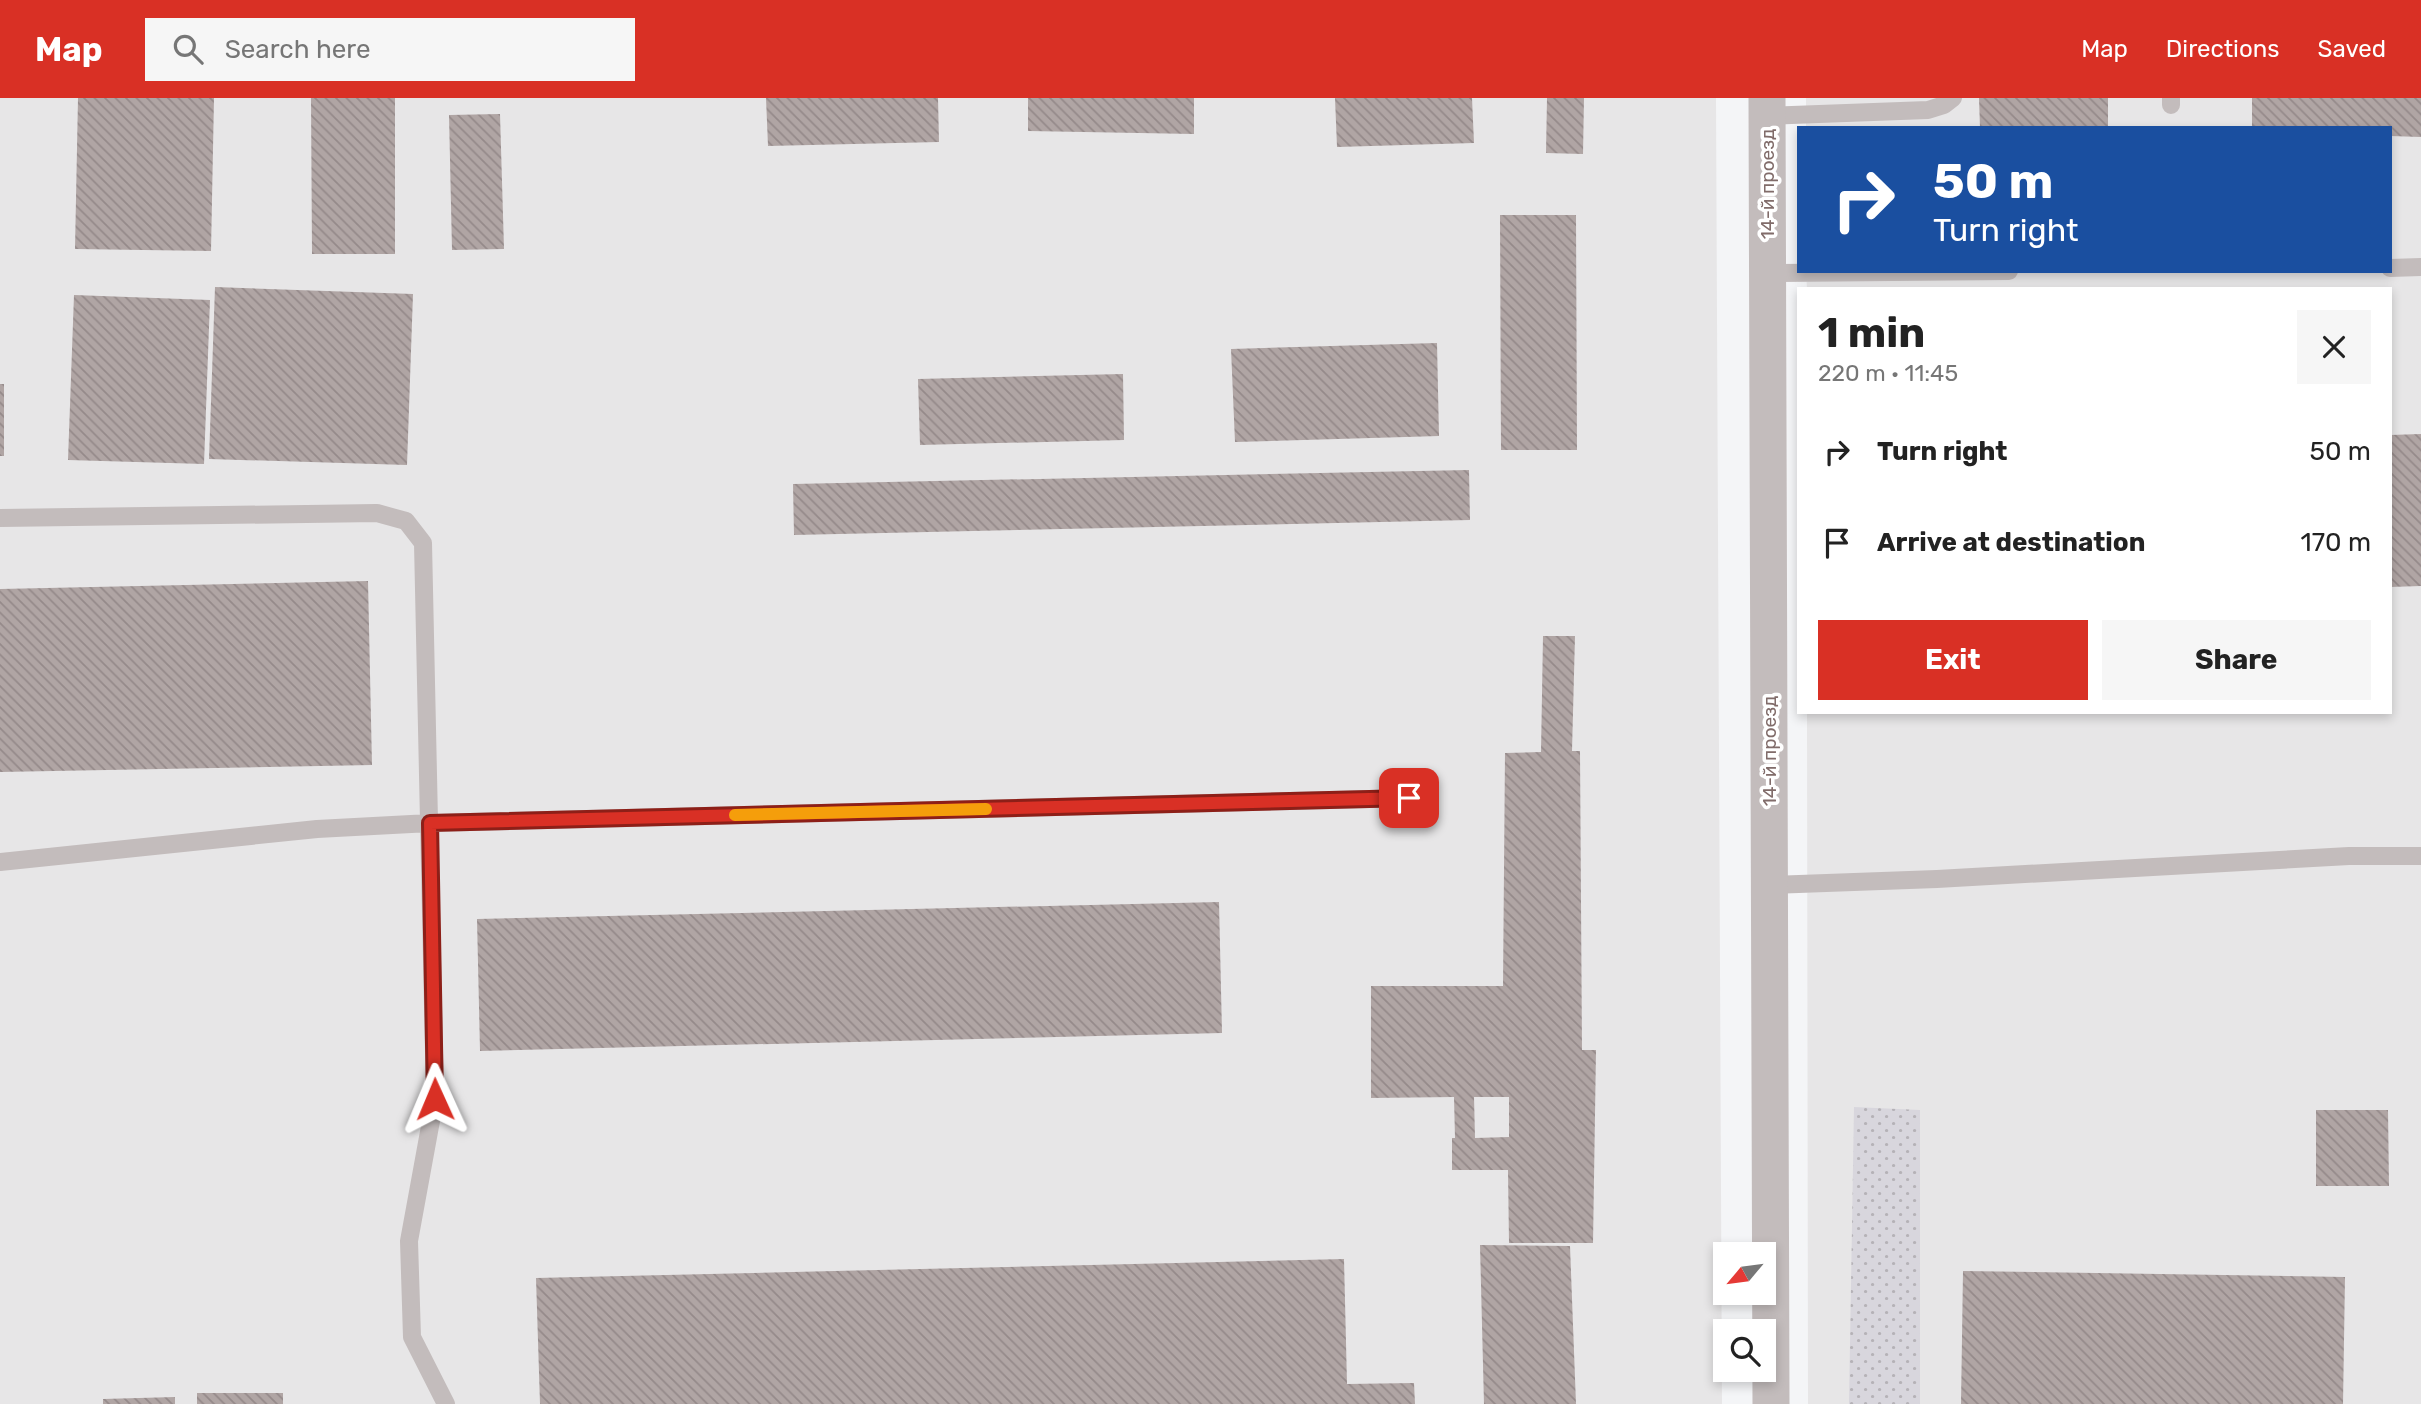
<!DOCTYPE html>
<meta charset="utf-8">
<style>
:root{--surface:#fff;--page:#f6f6f6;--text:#222;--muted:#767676;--accent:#d93025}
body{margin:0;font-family:Rubik,sans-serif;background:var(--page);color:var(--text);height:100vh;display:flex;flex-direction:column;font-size:26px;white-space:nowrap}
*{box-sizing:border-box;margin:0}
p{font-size:23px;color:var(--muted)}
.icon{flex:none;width:38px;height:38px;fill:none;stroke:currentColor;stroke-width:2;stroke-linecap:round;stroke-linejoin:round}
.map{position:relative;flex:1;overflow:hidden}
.side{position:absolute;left:1797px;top:189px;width:595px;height:427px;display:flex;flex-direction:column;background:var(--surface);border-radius:0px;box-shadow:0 4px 10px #0003}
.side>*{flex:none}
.hud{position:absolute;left:1797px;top:28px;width:595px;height:147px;border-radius:0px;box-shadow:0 4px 10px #0003;background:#1a4fa0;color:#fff;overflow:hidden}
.needle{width:46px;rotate:241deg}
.tools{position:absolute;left:1713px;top:1144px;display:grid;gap:14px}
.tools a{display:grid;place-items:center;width:63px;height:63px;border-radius:0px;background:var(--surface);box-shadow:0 4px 10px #0003;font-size:35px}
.pin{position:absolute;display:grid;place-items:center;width:60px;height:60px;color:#fff;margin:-30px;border-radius:14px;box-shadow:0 4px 10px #0006}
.me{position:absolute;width:77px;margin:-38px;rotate:359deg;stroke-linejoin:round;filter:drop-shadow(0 0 5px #0008)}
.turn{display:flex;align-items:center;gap:24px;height:147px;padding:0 21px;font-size:32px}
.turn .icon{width:91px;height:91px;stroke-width:2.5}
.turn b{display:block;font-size:49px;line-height:60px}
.round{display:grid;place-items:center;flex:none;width:74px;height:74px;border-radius:0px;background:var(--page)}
.head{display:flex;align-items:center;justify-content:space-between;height:119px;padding:0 21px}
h1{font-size:42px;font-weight:700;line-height:52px}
.action{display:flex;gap:14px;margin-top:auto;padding:14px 21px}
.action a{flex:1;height:80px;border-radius:0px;background:var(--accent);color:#fff;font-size:28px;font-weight:700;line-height:80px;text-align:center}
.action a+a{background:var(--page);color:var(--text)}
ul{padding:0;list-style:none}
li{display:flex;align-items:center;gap:21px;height:91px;padding:0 21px}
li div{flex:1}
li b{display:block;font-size:26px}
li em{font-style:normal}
header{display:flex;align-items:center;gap:42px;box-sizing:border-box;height:98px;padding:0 35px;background:var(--accent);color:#fff}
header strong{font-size:33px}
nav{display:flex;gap:38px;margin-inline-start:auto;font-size:24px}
.search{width:490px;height:63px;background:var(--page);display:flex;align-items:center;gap:18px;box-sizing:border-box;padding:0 24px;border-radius:0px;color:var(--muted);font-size:26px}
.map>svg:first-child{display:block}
.built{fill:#e7e6e7}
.grass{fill:url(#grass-dots)}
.building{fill:url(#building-back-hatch);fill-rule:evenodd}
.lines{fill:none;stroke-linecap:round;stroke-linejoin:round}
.service{stroke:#c3bcbc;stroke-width:18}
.minor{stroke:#c3bcbc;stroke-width:37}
.route-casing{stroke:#8d1f18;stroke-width:18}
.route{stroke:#d93025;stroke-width:12}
.slow{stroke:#f59e0b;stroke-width:12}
.labels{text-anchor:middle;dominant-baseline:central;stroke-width:7;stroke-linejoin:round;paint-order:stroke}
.street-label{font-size:19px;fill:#816c6a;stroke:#fff}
</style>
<header>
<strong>Map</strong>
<div class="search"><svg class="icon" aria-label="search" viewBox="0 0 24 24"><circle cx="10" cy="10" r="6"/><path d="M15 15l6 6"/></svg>Search here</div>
<nav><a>Map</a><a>Directions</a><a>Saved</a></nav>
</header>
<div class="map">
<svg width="2421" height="1306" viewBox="0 0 2421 1306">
<defs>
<pattern id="grass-dots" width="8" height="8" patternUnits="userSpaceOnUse" patternTransform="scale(1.75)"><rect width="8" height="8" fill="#d8d6dd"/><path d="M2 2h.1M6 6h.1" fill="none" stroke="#b5b2b7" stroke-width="1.8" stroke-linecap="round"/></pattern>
<pattern id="building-back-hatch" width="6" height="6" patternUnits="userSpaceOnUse" patternTransform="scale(1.75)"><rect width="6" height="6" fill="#b0a5a4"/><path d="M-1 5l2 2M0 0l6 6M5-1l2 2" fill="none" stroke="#958a8a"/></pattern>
</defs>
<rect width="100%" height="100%" fill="#f4f5f7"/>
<!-- built -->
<path class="built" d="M0,0H1716L1722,1306H0Z
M1806,0H2421V1306H1808L1807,614H2390V191H1807L1806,173H2390V30H1806Z"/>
<!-- grass -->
<path class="grass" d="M1854,1009L1920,1012V1306H1849Z"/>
<!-- building -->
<path class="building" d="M78,0H214L211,153L75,151Z
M311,0H395V156H312Z
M766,0H938L939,44L768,48Z
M1028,0H1194V36L1028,33Z
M1335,0H1472L1474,45L1337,49Z
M1547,0H1584L1583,56L1546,55Z
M1979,0H2108V29L1980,30Z
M2252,0H2421V39L2390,38V30H2252Z
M500,16L504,151L452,152L449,17Z
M1500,117H1576L1577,352H1501Z
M215,189L413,196L407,367L209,361Z
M74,197L210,202L204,366L68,362Z
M1437,245L1439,338L1235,344L1231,251Z
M1123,276L1124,342L920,347L918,281Z
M0,286H4V358H0Z
M2421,336V488L2390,489V337Z
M1469,372L1470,422L794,437L793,386Z
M368,483L372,667L0,674V491Z
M1543,538H1575L1572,653H1580L1582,952H1596L1593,1145H1509L1508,1072H1452V1040H1455L1454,999L1371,1000V888H1503L1505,655L1541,654ZM1474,999H1509V1039L1475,1040Z
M1219,804L1222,935L480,953L477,821Z
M2316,1012H2388L2389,1088H2316Z
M1480,1147L1570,1148L1576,1306H1484Z
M1344,1161L1347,1286L1414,1285L1415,1306H540L536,1180Z
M1963,1173L2345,1179L2343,1306H1961Z
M197,1295H283V1306H197Z
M175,1299V1306H103V1301Z"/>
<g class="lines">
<!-- service -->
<path class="service" d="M2171,0V7
M1767,18L1928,12L1944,7L1953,0
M2390,170L2421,169
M1767,175L2009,173
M0,420L377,415L406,423L423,445L435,1001L409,1143L412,1239L446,1306
M0,764L317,731L430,725L1410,700
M1769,787L1937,781L2349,758H2421"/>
<!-- minor -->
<path class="minor" d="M1767,0L1771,1306"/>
</g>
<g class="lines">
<defs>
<path id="route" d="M435,1001L430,725L1409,700"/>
</defs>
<!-- route casing -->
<use href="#route" class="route-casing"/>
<!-- route -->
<use href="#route" class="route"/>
<!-- slow -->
<path class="slow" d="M735,717L986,711"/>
</g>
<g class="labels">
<!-- street labels -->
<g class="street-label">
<text transform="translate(1767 86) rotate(-90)">14-й проезд</text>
<text transform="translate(1769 653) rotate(-90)">14-й проезд</text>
</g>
</g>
</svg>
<div class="tools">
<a><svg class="needle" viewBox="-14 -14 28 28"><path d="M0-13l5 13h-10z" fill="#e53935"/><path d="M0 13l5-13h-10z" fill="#767676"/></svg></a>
<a><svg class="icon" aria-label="search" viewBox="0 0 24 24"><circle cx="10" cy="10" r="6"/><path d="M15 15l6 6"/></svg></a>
</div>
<div class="pin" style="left:1409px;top:700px;background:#d93025"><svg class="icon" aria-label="arrive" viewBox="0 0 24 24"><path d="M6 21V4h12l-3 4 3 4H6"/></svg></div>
<svg class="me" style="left:435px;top:1001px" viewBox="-20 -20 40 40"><path d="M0-17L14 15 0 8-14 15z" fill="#d93025" stroke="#fff" stroke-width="4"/></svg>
<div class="hud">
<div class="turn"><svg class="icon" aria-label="right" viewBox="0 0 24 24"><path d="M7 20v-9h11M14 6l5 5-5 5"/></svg><div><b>50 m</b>Turn right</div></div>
</div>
<section class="side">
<div class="head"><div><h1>1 min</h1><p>220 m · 11:45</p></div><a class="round"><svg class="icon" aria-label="close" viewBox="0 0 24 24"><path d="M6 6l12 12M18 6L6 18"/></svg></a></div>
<ul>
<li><svg class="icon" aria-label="right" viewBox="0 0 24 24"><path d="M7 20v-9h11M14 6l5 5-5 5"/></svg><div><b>Turn right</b></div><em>50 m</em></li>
<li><svg class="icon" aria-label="arrive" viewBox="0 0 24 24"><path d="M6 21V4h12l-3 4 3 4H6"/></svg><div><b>Arrive at destination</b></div><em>170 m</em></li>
</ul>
<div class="action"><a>Exit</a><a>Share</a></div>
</section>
</div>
